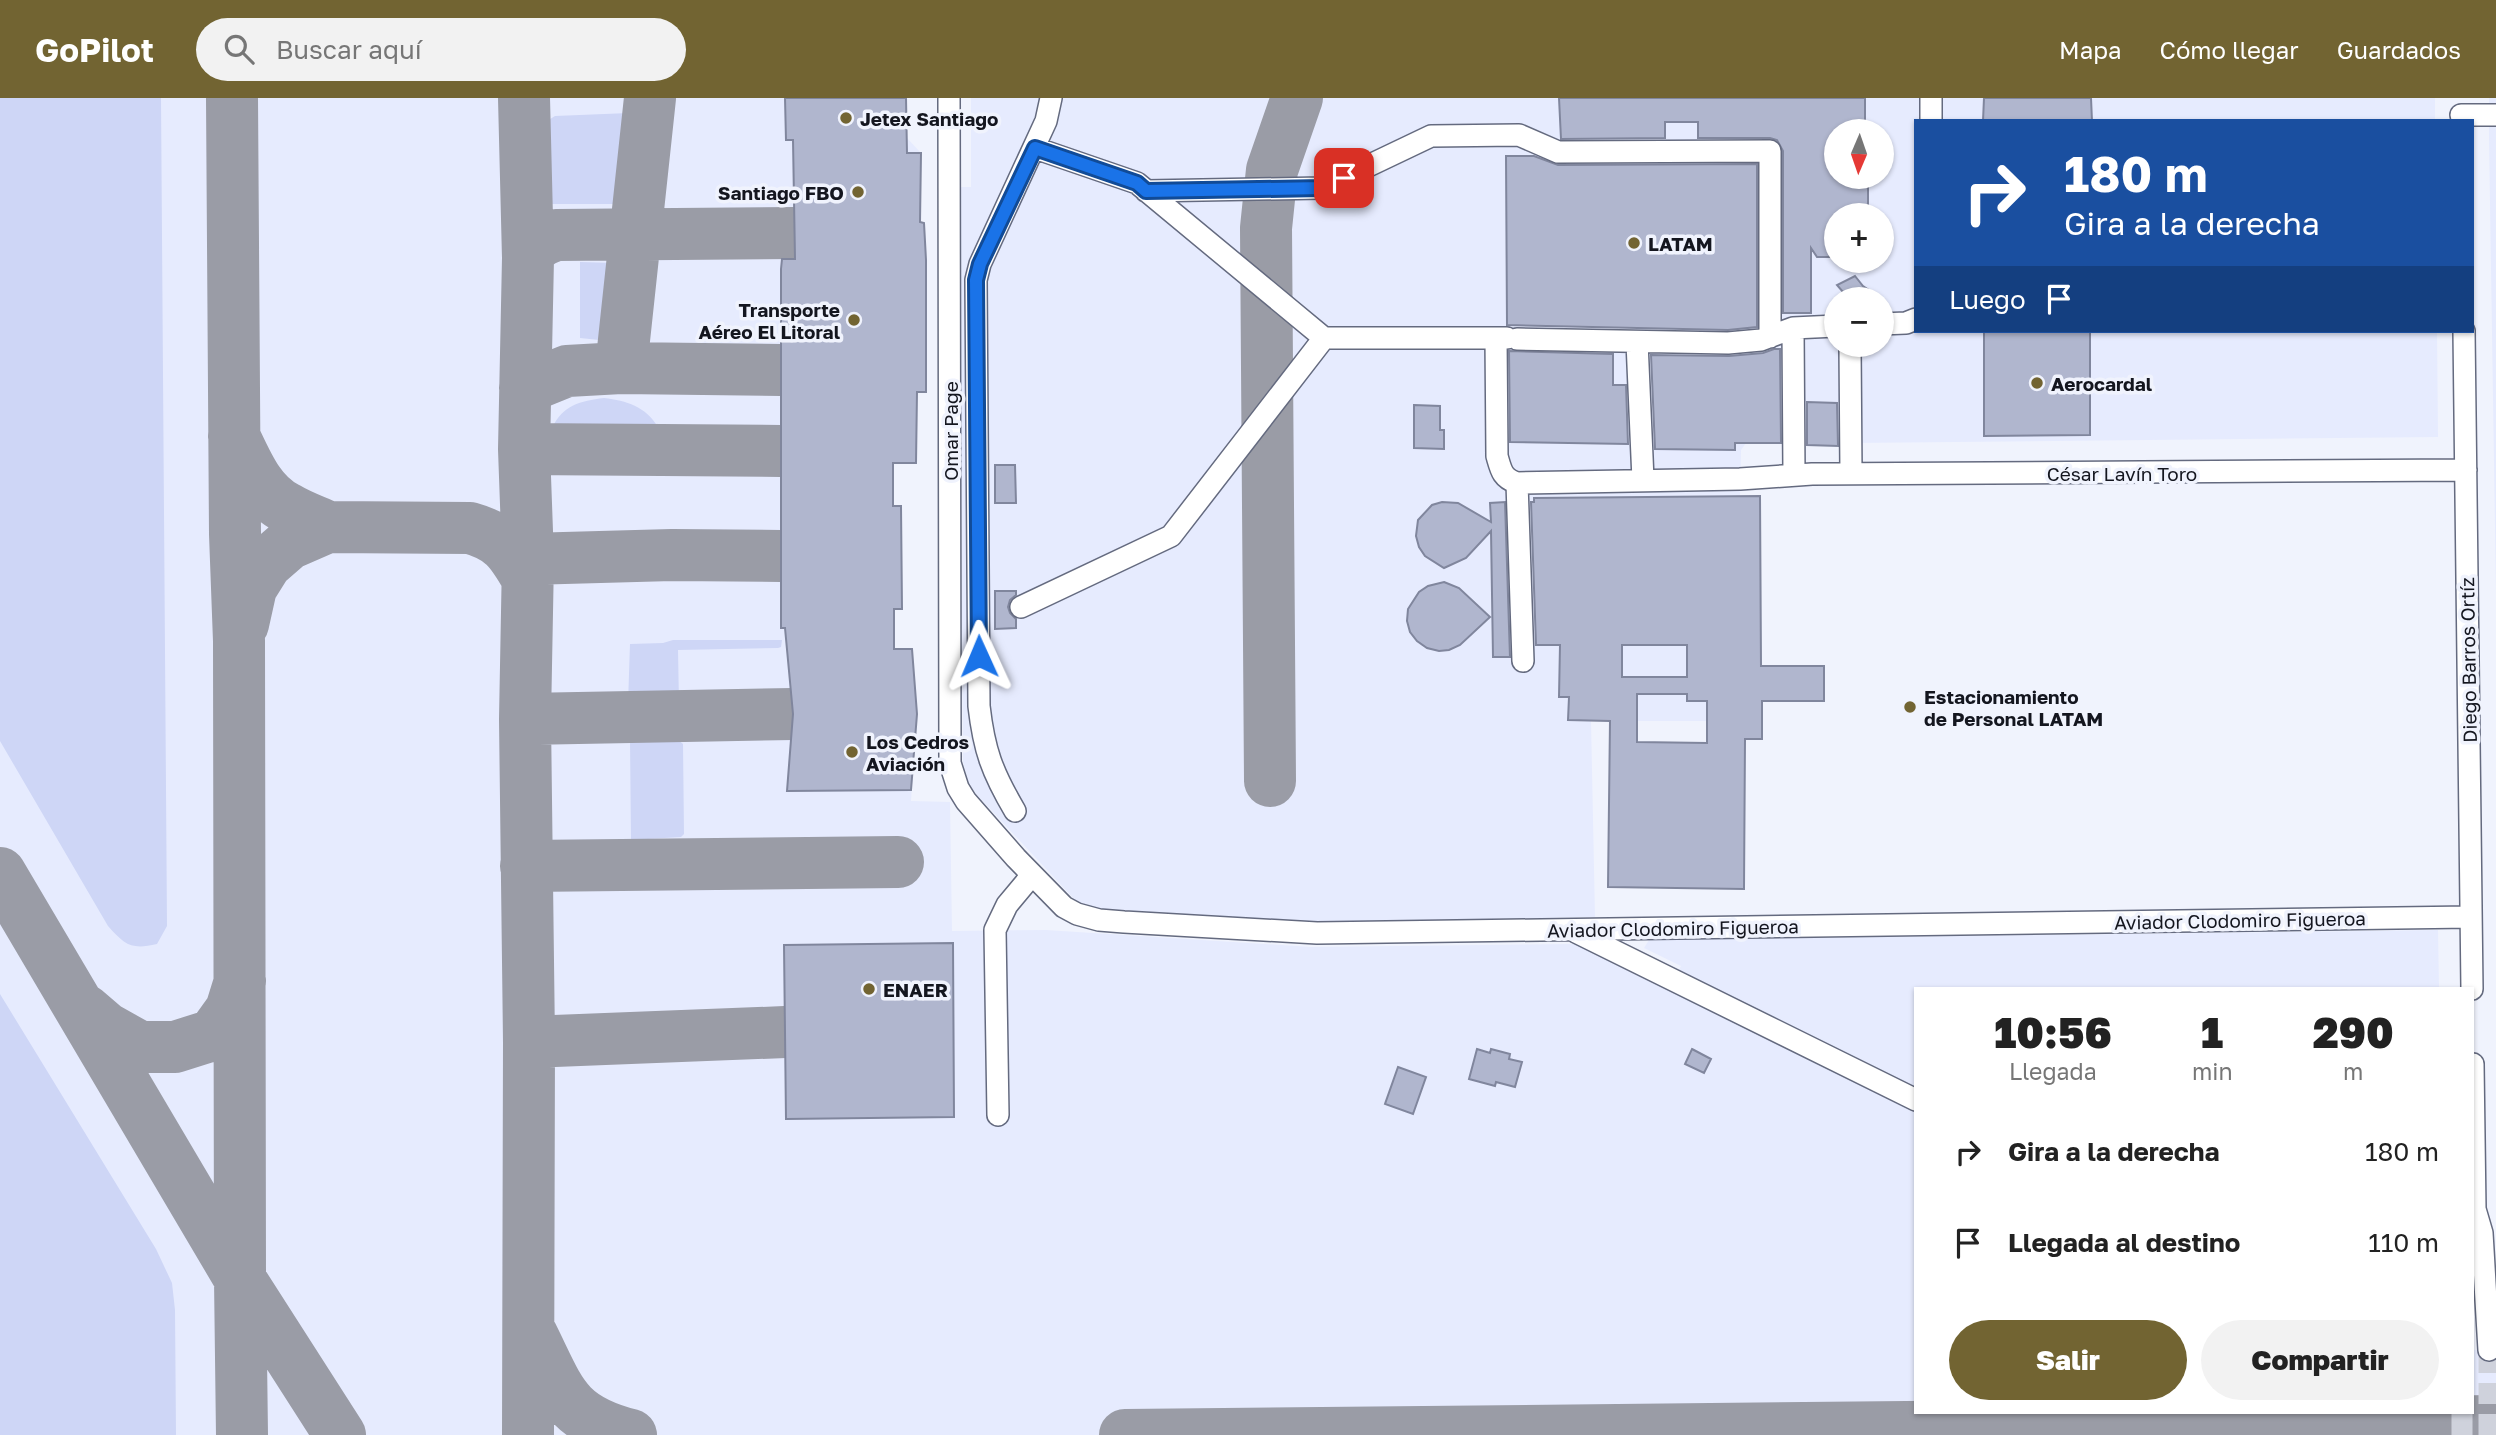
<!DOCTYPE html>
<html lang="es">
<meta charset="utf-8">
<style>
:root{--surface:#fff;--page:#f2f2f2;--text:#222;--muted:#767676;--accent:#726432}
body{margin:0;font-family:"Golos Text",sans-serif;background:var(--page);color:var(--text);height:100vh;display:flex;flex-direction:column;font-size:26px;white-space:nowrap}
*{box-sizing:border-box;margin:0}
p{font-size:23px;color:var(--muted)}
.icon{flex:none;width:38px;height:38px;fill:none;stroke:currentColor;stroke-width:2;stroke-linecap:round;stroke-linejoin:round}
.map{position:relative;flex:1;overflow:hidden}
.sheet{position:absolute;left:1914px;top:889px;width:560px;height:427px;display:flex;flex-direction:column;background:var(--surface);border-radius:0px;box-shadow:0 2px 5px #0004}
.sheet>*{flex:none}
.guide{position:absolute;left:1914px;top:21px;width:560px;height:214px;border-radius:0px;box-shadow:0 2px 5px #0004;background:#1a4fa0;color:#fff;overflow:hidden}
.needle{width:46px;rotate:182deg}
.fabs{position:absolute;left:1824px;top:21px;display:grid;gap:14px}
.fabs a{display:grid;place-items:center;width:70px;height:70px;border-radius:50%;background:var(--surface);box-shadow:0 2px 5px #0004;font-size:35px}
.pin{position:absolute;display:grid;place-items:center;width:60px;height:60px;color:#fff;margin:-30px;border-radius:14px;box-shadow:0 4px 10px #0006}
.me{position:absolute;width:77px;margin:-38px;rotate:359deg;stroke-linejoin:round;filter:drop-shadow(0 0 5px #0008)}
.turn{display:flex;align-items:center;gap:24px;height:147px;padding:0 35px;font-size:32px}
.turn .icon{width:91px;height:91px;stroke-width:2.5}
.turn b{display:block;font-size:49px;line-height:60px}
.then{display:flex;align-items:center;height:66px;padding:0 35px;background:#0003;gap:14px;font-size:26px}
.eta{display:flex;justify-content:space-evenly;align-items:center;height:119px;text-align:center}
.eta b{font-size:42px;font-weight:800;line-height:49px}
.cta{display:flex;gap:14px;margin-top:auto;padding:14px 35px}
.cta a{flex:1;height:80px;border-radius:42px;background:var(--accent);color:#fff;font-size:28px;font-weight:800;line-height:80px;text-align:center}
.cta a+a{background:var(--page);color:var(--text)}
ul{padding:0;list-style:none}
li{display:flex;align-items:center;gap:21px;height:91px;padding:0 35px}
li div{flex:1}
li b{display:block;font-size:26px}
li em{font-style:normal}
header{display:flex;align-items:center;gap:42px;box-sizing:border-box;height:98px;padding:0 35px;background:var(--accent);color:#fff}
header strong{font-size:33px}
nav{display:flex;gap:38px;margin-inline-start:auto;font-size:24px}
.search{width:490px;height:63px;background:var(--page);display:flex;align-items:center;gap:18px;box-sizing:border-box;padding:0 24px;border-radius:38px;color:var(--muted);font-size:26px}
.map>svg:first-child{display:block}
.built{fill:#e6ebfe;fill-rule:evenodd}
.green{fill:#ced6f6}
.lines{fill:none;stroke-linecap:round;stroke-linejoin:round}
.taxiway{stroke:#9a9ca6;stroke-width:52}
.building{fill:#b0b6ce;stroke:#80869d;stroke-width:2;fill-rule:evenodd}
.minor-tunnel{stroke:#cfd2dc;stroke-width:21;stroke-dasharray:21 10;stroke-linecap:butt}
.minor-casing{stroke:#646a7f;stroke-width:24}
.minor{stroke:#fff;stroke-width:21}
.route-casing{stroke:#114b97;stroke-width:18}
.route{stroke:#1a73e8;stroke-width:12}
.poi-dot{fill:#726432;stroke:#f0f3fd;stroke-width:2.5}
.labels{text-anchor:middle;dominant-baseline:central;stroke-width:7;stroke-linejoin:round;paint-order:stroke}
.poi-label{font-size:19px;font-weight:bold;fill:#14161f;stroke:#f0f3fd;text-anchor:start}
.street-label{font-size:19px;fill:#14161f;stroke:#f0f3fd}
</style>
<header>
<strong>GoPilot</strong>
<div class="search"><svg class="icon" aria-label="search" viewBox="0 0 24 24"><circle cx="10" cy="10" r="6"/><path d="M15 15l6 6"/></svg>Buscar aquí</div>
<nav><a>Mapa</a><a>Cómo llegar</a><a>Guardados</a></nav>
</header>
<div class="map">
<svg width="2496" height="1337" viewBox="0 0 2496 1337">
<rect width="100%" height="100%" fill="#f0f3fd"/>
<!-- built -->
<path class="built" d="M0,0H906L907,40L921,55V124L924,125V134L921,156L926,162V294L917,295L916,365H888L893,407L901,408L902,511L894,512V550L912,551L917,616L911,703L950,704L952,833L1046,832L1311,849L1580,846L1668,891L1681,868L1644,850L1649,842L2438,832L2439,891H1916V1314H2473V1252H2496V1337H0Z
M971,0H2435V23H1916V233H2437L2438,339L1851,345L1841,348L1746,345L1741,352L1740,398H1760L1761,568H1824V603H1762V641H1707L1706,623H1591L1595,819L1307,824L1105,813L1092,810L1076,803L977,697L969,686L963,664L959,89H971ZM1836,33H1881V79H1836ZM1836,117H1881V163H1836ZM1836,201H1881V247H1836Z
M2489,0H2496V494L2489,40Z"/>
<!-- green -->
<path class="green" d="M0,0H161L167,828L157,846C131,852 125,847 108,828L0,643Z
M629,15L619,106H547V23L555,18Z
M580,164L614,165L609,243L580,240Z
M604,300C627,303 645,308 658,329L552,330C563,307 580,303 604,300Z
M673,542H782L781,549L778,550L678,552L679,606H628L630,546L663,545Z
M630,641H677L683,646L684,736L681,739L631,742Z
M0,896L156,1151L172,1185L175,1212L176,1337H0Z"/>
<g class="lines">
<!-- taxiway -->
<path class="taxiway" d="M232,0L235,436L239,543L240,1181L242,1337
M524,0L528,160L524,351L528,461L525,621L529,944L528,1337
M528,160C533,146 542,142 556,137L795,135
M621,270L650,0
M525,290L567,273L621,270L781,272
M234,338C247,365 259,396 287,410C300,418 315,423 328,429
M524,351L781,353
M528,461L672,457L781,458
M243,526L251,490L266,466L289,446L328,429L470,430C502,439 511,452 527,480
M525,621L793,616
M1270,683L1266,130L1272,72L1297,0
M526,768L898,764
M0,775L240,1181L340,1337
M85,912L106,930L140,949H175L213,937L231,912L240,883
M529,944L785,934
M532,1237C560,1293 564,1320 631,1337
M1125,1337L2496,1323"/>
</g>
<!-- building -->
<path class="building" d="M785,0H906L907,55H921L920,124L924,125L926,162V294H917L916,365H893V408H901L902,511H894V551H912L917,616L911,692L787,693L793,616L785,530H781V171L782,161H795L793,42H786Z
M1559,0H1865V33H1836V79H1868V117H1836V159H1817L1811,150V215H1783V53L1777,42L1770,40H1698V24H1665V40L1561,41Z
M1984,0H2091L2092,23H1983Z
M1506,58H1534L1558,67L1757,66V229L1728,232L1507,227Z
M1855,178L1863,188L1882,201H1849L1837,187Z
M1984,233H2090V337L1984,338Z
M1774,251H1780L1781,345H1735V352L1655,351L1651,257L1729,258L1763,255Z
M1509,253L1613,256V287H1626L1628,346L1510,344Z
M1807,304L1837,305L1838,348L1807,347Z
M1414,307L1440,308V332H1444V351L1414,350Z
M995,367H1015L1016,405H995Z
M1760,398L1761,568H1824V603H1762V641H1745L1744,791L1608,789L1610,623L1568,622L1569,599H1559L1560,547H1536L1531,404H1534V400ZM1622,547H1687V579H1622ZM1637,596H1687V603H1707V645L1637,644Z
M1442,404L1458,405L1491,424L1490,405L1505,404L1510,559H1493L1491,433L1466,460L1444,470L1425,458L1419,449L1416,438L1418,422L1432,407Z
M1444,484L1459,490L1490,519L1460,547L1449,552L1439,553L1427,550L1417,543L1410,534L1407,523L1408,511L1419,494L1428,488Z
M995,493H1016V497L1010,502L1008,509L1010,515L1016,521V530L995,531Z
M953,845L954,1019L786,1021L784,847Z
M1477,951L1490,955L1491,951L1510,956L1509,961L1522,964L1515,989L1496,984L1495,988L1469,981Z
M1692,951L1711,961L1704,975L1685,966Z
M1398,969L1426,979L1413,1016L1385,1006Z"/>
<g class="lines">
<!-- minor-tunnel -->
<path class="minor-tunnel" d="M2462,1337V1314
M2489,1337V1252"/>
<defs>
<path id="minor" d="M949,0L950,665L958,690L966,703L1016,760L1064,809L1077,816L1099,822L1124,824L1317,835L2470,819
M2461,17H2496
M1931,23V0
M1035,50L1137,85L1324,240H1507
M1146,93L1322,90L1431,38L1519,37L1558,54L1770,53V239
M1881,226L1906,225L1916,221
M1793,230L1794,377
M2464,233L2472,891
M1496,240L1497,358C1501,372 1502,380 1517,385
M1517,241L1728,245L1761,242L1793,230L1836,228
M1637,244L1643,382
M1850,247L1851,376
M1021,509L1171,438L1324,240
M1523,563L1517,385L1740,381L1812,376L2466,372
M1015,713C992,674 984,652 979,608L976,182L980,166L1046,23L1051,0
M1576,834L1916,1002
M2473,966L2475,1111L2482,1135L2489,1252
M998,1017L995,832L1007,807L1032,777"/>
</defs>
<!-- minor casing -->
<use href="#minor" class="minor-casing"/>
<!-- minor -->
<use href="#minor" class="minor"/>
</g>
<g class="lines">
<defs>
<path id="route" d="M979,558L976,182L980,166L1035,50L1137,85L1146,93L1322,90L1344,80"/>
</defs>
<!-- route casing -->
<use href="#route" class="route-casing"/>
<!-- route -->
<use href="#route" class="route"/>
</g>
<!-- markers -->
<g class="poi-dot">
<circle cx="846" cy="20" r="7"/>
<circle cx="858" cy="94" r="7"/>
<circle cx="1634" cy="145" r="7"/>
<circle cx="854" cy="222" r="7"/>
<circle cx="2037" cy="285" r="7"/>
<circle cx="1910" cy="609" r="7"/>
<circle cx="852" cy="654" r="7"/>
<circle cx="869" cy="891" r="7"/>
</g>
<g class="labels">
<!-- poi labels -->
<g class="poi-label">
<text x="860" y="20">Jetex Santiago</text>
<text x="844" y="94" text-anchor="end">Santiago FBO</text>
<text x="1648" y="145">LATAM</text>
<text x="840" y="211" text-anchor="end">Transporte<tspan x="840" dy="22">Aéreo El Litoral</tspan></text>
<text x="2051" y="285">Aerocardal</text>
<text x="1924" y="598">Estacionamiento<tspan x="1924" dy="22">de Personal LATAM</tspan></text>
<text x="866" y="643">Los Cedros<tspan x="866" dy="22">Aviación</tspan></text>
<text x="883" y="891">ENAER</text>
</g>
<!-- street labels -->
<g class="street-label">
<text transform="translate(950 333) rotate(-90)">Omar Page</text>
<text x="2122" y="375">César Lavín Toro</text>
<text transform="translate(2468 562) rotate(-91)">Diego Barros Ortíz</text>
<text transform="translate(2240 822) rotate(-1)">Aviador Clodomiro Figueroa</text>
<text transform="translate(1673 830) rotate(-1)">Aviador Clodomiro Figueroa</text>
</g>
</g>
</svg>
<div class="fabs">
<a><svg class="needle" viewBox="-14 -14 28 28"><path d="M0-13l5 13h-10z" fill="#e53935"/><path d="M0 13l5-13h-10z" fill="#767676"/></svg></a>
<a>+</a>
<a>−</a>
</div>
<div class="pin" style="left:1344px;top:80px;background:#d93025"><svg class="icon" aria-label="arrive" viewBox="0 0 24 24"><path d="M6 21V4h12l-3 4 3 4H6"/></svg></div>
<svg class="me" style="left:979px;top:558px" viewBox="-20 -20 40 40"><path d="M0-17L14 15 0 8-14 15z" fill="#1a73e8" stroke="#fff" stroke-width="4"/></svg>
<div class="guide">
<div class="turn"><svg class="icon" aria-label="right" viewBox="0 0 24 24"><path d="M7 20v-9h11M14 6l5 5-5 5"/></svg><div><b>180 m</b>Gira a la derecha</div></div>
<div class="then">Luego<svg class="icon" aria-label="arrive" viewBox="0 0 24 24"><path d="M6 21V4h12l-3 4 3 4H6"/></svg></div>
</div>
<section class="sheet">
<div class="eta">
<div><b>10:56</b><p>Llegada</p></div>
<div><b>1</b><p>min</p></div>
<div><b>290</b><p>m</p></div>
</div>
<ul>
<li><svg class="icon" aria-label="right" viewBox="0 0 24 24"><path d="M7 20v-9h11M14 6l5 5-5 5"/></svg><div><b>Gira a la derecha</b></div><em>180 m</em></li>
<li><svg class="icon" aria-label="arrive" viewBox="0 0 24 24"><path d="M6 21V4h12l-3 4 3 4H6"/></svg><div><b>Llegada al destino</b></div><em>110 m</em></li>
</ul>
<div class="cta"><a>Salir</a><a>Compartir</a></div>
</section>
</div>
